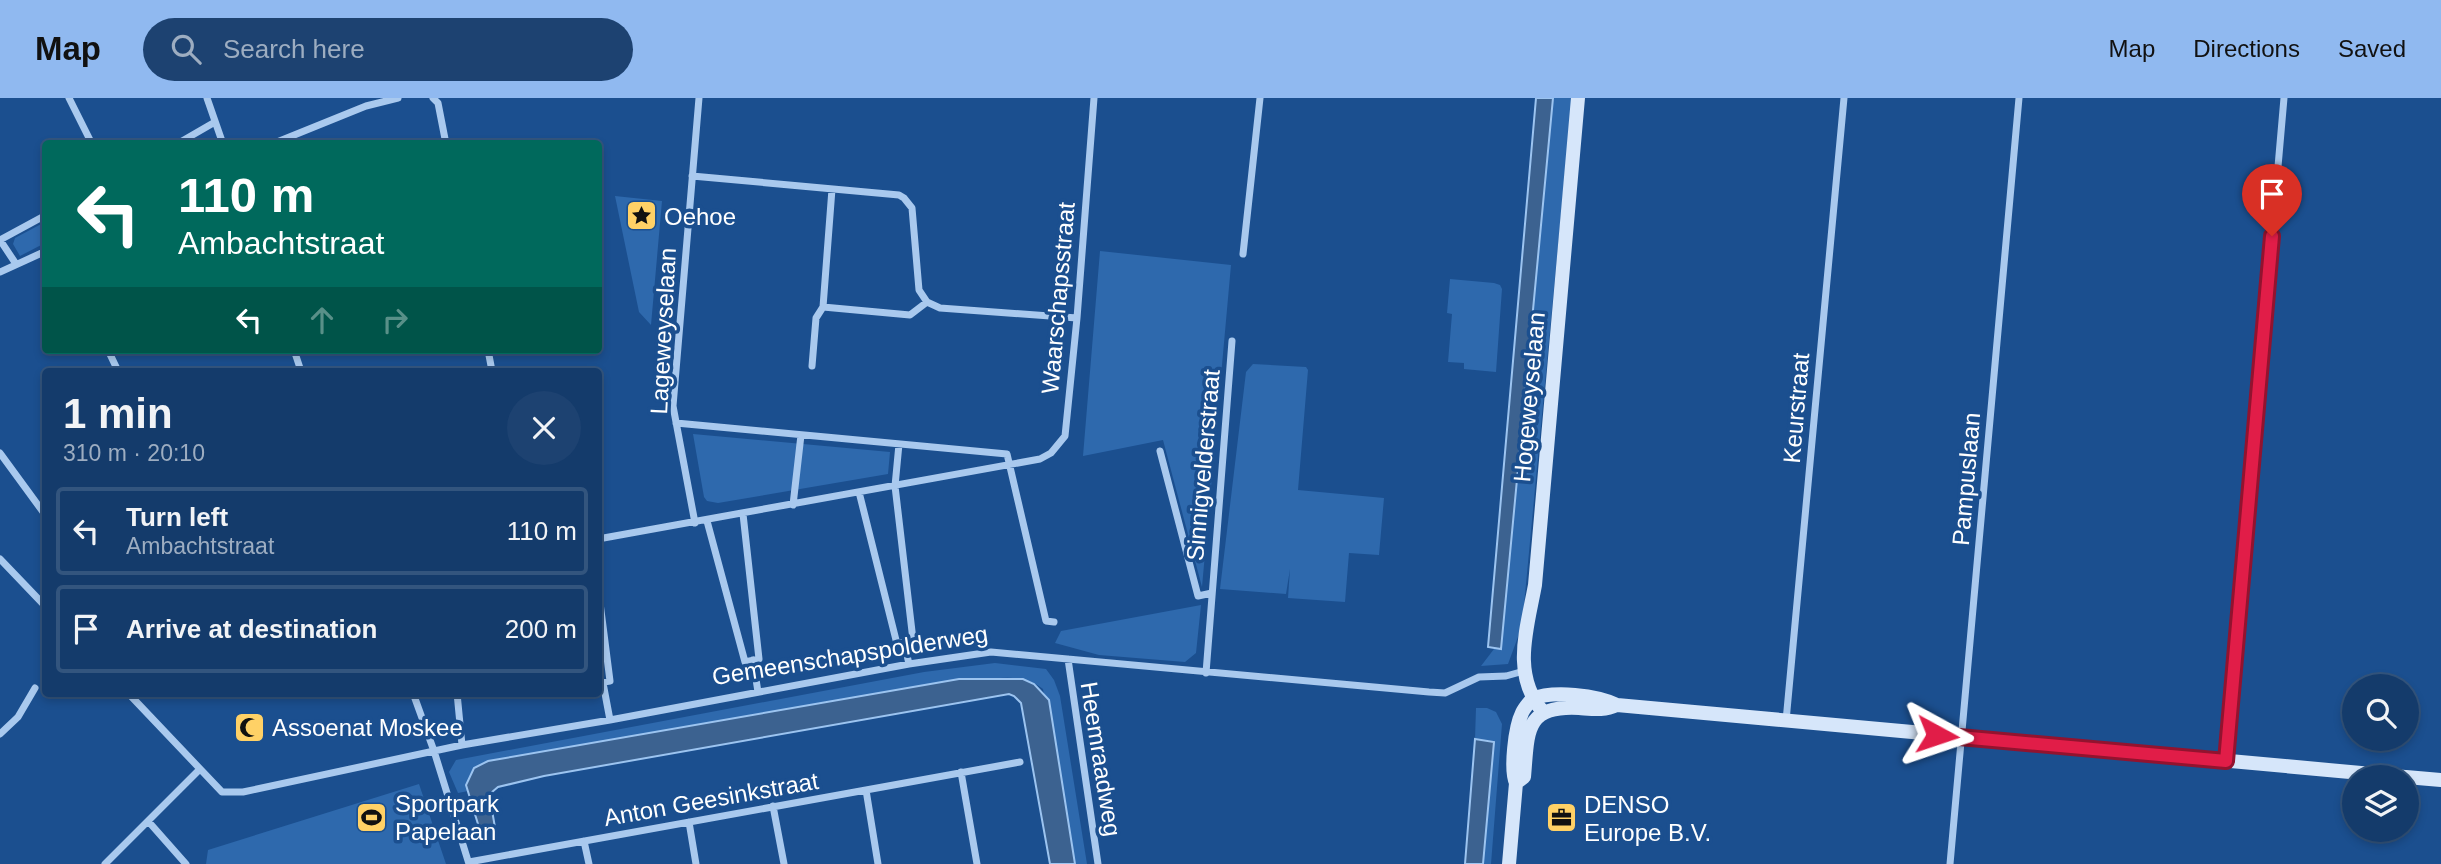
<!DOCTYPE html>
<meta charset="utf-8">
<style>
:root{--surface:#143b6b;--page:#1d4271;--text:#f1f3f6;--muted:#9dadc1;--line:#33557e;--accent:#90b9f0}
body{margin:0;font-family:Arial,sans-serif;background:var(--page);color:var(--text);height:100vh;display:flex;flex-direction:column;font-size:26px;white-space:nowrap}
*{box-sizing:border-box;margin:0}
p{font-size:23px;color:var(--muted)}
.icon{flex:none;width:38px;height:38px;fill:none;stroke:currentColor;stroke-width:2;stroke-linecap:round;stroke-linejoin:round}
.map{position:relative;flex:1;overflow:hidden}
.details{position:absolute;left:42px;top:270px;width:560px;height:329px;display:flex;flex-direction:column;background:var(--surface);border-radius:7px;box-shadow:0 4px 10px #0003,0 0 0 2px var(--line)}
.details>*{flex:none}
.banner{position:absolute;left:42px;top:42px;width:560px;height:214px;border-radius:7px;box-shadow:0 4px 10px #0003,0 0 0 2px var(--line);background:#00695c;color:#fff;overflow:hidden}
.buttons{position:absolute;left:2342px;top:576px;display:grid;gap:14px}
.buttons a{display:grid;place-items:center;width:77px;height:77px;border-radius:50%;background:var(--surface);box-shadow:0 4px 10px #0003,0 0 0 2px var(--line);font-size:35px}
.pin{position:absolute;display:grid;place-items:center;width:60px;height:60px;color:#fff;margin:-72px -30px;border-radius:50% 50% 50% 0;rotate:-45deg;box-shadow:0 0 7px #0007}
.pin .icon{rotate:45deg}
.me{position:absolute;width:77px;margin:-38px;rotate:95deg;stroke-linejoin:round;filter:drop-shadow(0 0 5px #0008)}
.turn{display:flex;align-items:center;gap:24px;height:147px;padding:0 21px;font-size:32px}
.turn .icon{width:91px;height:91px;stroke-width:2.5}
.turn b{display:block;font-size:49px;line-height:60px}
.lanes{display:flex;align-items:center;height:66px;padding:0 21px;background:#0003;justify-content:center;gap:35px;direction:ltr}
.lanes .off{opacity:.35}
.round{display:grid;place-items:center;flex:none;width:74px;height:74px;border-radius:37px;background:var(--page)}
.summary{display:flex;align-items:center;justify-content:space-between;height:119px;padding:0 21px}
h1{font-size:42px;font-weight:800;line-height:52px}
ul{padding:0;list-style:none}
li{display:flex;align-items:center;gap:21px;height:88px;margin:0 14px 10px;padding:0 7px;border:4px solid var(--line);border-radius:7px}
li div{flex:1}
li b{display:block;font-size:26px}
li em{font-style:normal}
header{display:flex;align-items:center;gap:42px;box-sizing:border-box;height:98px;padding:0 35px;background:var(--accent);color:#111}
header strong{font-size:33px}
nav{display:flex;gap:38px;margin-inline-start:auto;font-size:24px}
.search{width:490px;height:63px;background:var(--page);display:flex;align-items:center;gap:18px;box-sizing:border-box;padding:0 24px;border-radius:38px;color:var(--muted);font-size:26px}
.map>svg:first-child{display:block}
.green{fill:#2e69ad}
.water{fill:#3c6290;stroke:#9cc4f0;stroke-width:2}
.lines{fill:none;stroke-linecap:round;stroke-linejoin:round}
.street{stroke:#a9c9ee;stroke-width:7}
.secondary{stroke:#d6e6fa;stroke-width:14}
.route-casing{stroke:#92132f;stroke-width:18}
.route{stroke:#e11d48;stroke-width:12}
.labels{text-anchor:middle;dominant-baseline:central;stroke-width:7;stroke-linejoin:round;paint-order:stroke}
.poi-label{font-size:24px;fill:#fff;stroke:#1b4f8f;text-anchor:start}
.street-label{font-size:24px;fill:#fff;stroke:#1b4f8f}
</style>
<header>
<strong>Map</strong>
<div class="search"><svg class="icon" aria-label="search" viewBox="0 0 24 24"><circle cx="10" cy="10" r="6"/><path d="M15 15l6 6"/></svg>Search here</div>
<nav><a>Map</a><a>Directions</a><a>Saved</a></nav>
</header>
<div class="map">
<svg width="2441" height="766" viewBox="0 0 2441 766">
<rect width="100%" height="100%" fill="#1b4f8f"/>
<!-- green -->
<path class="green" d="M1553,0H1572L1522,528L1508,566L1481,568L1494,551H1501Z
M615,98L662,103L651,227L639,214Z
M45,124V145L20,158L13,146L15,140Z
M1100,153L1231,167L1202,489L1163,342L1083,358Z
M1450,181L1494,185L1500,187L1502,191L1496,274L1464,271V265L1448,264L1452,216L1447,215Z
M1253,266L1306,269L1308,272L1298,392L1384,400L1379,457L1349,455L1345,504L1288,500L1290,471L1286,496L1220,491L1246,274Z
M693,336L890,354L888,376L718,405L707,403L704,399Z
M1201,507L1196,555L1185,564L1099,557L1055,545L1061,533Z
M995,565L1046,571L1054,582L1060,598L1087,766H1073L1043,591C1017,570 980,584 950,589L539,679L458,695L449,674L456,662L924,574Z
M1476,610H1487L1496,614L1502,626L1491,766H1483L1494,644L1475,641Z
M419,686L446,766H206L208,752Z"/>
<!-- water -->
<path class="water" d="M1536,0H1553L1501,551L1488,549Z
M959,581H1023L1034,586L1049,602L1075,766H1050L1021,605L1014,598L1009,596L544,678L498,689L492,694L490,701L496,735L486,741L482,739L466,687L474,670L488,663Z
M1475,641L1494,644L1483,766H1465Z"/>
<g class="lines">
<!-- street -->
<path class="street" d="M69,0L92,46
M207,0L223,46
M433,0L438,5L446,46
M177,46L215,24
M272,46L366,8L398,0
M692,78L899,97L904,100L912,110L919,192L927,204L940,210L1077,220
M0,142L46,117
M0,142L16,166
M1243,156L1260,0
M0,174L46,153
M823,209L832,91
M108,252L118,273
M294,252L301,273
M488,252L492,273
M812,268L816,220L823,209L910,217L927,204
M676,325L1007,356L1046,523L1054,524
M1160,353L1198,498L1212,495
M0,355L46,418
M859,394L897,546L913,542L895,388L899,346
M793,407L801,337
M707,423L745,564L759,561L743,416
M695,425L673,308L699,0
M598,441L1040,361L1051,355L1065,338L1077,220L1094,0
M0,461L46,509
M598,489L610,583L598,585
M904,544L909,566
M1068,561L1098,766
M753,562L758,594
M1206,575L1232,243
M603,585L610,622
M128,595L222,694H243L462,647L610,622L909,566L991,554L1429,594L1445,595L1479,579L1506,578L1524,573
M413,595L434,653L469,766
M457,595L462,647
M1786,623L1844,0
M0,636L18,619L35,590
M2226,663L2284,0
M961,674L977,766
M866,692L878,766
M773,708L784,766
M148,723L186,766
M689,724L696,766
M584,743L589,766
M469,764L1020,664
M105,766L200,671
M1950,766L2019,0"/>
<!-- secondary -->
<path class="secondary" d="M1532,601C1553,592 1597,597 1617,607L2405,679
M1543,614C1511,576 1527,531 1535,487L1578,0
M2406,679L2441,682
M1516,685L1524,679C1528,634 1524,607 1579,610C1593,611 1604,613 1617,607
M1509,766L1516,685C1510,672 1515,629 1522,615C1524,610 1529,605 1532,601"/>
</g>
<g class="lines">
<defs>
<path id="route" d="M1937,637L2226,663L2272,138"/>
</defs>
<!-- route casing -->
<use href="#route" class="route-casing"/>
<!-- route -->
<use href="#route" class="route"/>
</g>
<!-- icons -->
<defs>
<symbol id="sight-square" viewBox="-11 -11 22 22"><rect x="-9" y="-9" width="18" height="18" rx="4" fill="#ffd166" stroke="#1b4f8f"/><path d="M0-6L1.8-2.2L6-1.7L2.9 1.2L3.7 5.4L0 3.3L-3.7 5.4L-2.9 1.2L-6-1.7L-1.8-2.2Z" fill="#111"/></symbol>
<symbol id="mosque-square" viewBox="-11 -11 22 22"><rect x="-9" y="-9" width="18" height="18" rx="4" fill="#ffd166" stroke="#1b4f8f"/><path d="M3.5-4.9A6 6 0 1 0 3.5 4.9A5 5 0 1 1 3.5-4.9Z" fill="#111"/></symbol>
<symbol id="stadium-square" viewBox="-11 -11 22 22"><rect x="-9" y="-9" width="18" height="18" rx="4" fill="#ffd166" stroke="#1b4f8f"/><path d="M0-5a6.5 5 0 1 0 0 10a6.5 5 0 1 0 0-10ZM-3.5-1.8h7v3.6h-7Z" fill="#111"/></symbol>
<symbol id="office-square" viewBox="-11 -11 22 22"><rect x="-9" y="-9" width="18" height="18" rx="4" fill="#ffd166" stroke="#1b4f8f"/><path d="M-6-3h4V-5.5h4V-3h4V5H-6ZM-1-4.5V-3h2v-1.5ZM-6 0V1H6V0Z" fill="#111"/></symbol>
</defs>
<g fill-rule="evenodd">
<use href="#sight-square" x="624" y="100" width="35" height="35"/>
<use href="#mosque-square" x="232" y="612" width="35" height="35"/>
<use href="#stadium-square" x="354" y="702" width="35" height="35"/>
<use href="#office-square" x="1544" y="702" width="35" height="35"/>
</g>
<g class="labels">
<!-- poi labels -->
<g class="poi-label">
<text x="664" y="118">Oehoe</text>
<text x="272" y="629">Assoenat Moskee</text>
<text x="395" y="705">Sportpark<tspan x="395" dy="28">Papelaan</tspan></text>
<text x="1584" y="706">DENSO<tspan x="1584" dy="28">Europe B.V.</tspan></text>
</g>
<!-- street labels -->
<g class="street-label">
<text transform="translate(1058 200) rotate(-85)">Waarschapsstraat</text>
<text transform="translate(663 233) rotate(-87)">Lageweyselaan</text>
<text transform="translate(1529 299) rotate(-85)">Hogeweyselaan</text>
<text transform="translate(1796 310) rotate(-85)">Keurstraat</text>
<text transform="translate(1203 367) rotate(-85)">Sinnigvelderstraat</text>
<text transform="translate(1966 381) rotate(-85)">Pampuslaan</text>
<text transform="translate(850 557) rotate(-9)">Gemeenschapspolderweg</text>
<text transform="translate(1101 661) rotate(81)">Heemraadweg</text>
<text transform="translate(711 701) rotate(-10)">Anton Geesinkstraat</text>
</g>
</g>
</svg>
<div class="buttons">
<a><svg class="icon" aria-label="search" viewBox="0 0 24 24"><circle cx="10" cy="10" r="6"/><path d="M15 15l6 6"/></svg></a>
<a><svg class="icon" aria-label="layers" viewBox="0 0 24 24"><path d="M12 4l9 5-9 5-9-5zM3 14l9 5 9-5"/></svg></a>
</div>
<div class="pin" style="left:2272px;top:138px;background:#d93025"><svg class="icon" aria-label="arrive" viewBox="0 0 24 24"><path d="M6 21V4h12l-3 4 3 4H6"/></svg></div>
<svg class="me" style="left:1937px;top:637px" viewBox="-20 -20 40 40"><path d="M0-17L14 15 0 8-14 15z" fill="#e11d48" stroke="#fff" stroke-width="4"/></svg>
<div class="banner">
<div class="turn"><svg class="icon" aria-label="left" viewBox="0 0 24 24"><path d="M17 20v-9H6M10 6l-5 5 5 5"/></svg><div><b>110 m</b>Ambachtstraat</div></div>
<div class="lanes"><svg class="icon" aria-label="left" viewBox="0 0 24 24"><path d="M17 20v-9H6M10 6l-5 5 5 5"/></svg><svg class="icon off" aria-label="ahead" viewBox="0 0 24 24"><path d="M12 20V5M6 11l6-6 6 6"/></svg><svg class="icon off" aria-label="right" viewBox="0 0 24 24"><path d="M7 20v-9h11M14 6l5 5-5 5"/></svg></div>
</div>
<section class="details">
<div class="summary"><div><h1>1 min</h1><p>310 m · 20:10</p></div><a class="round"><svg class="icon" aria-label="close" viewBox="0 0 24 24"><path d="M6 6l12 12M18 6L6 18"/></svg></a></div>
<ul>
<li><svg class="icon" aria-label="left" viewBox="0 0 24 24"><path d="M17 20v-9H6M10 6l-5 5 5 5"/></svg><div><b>Turn left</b><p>Ambachtstraat</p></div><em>110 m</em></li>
<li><svg class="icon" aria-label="arrive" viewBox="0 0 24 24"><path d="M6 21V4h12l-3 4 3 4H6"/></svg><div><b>Arrive at destination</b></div><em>200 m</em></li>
</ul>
</section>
</div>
